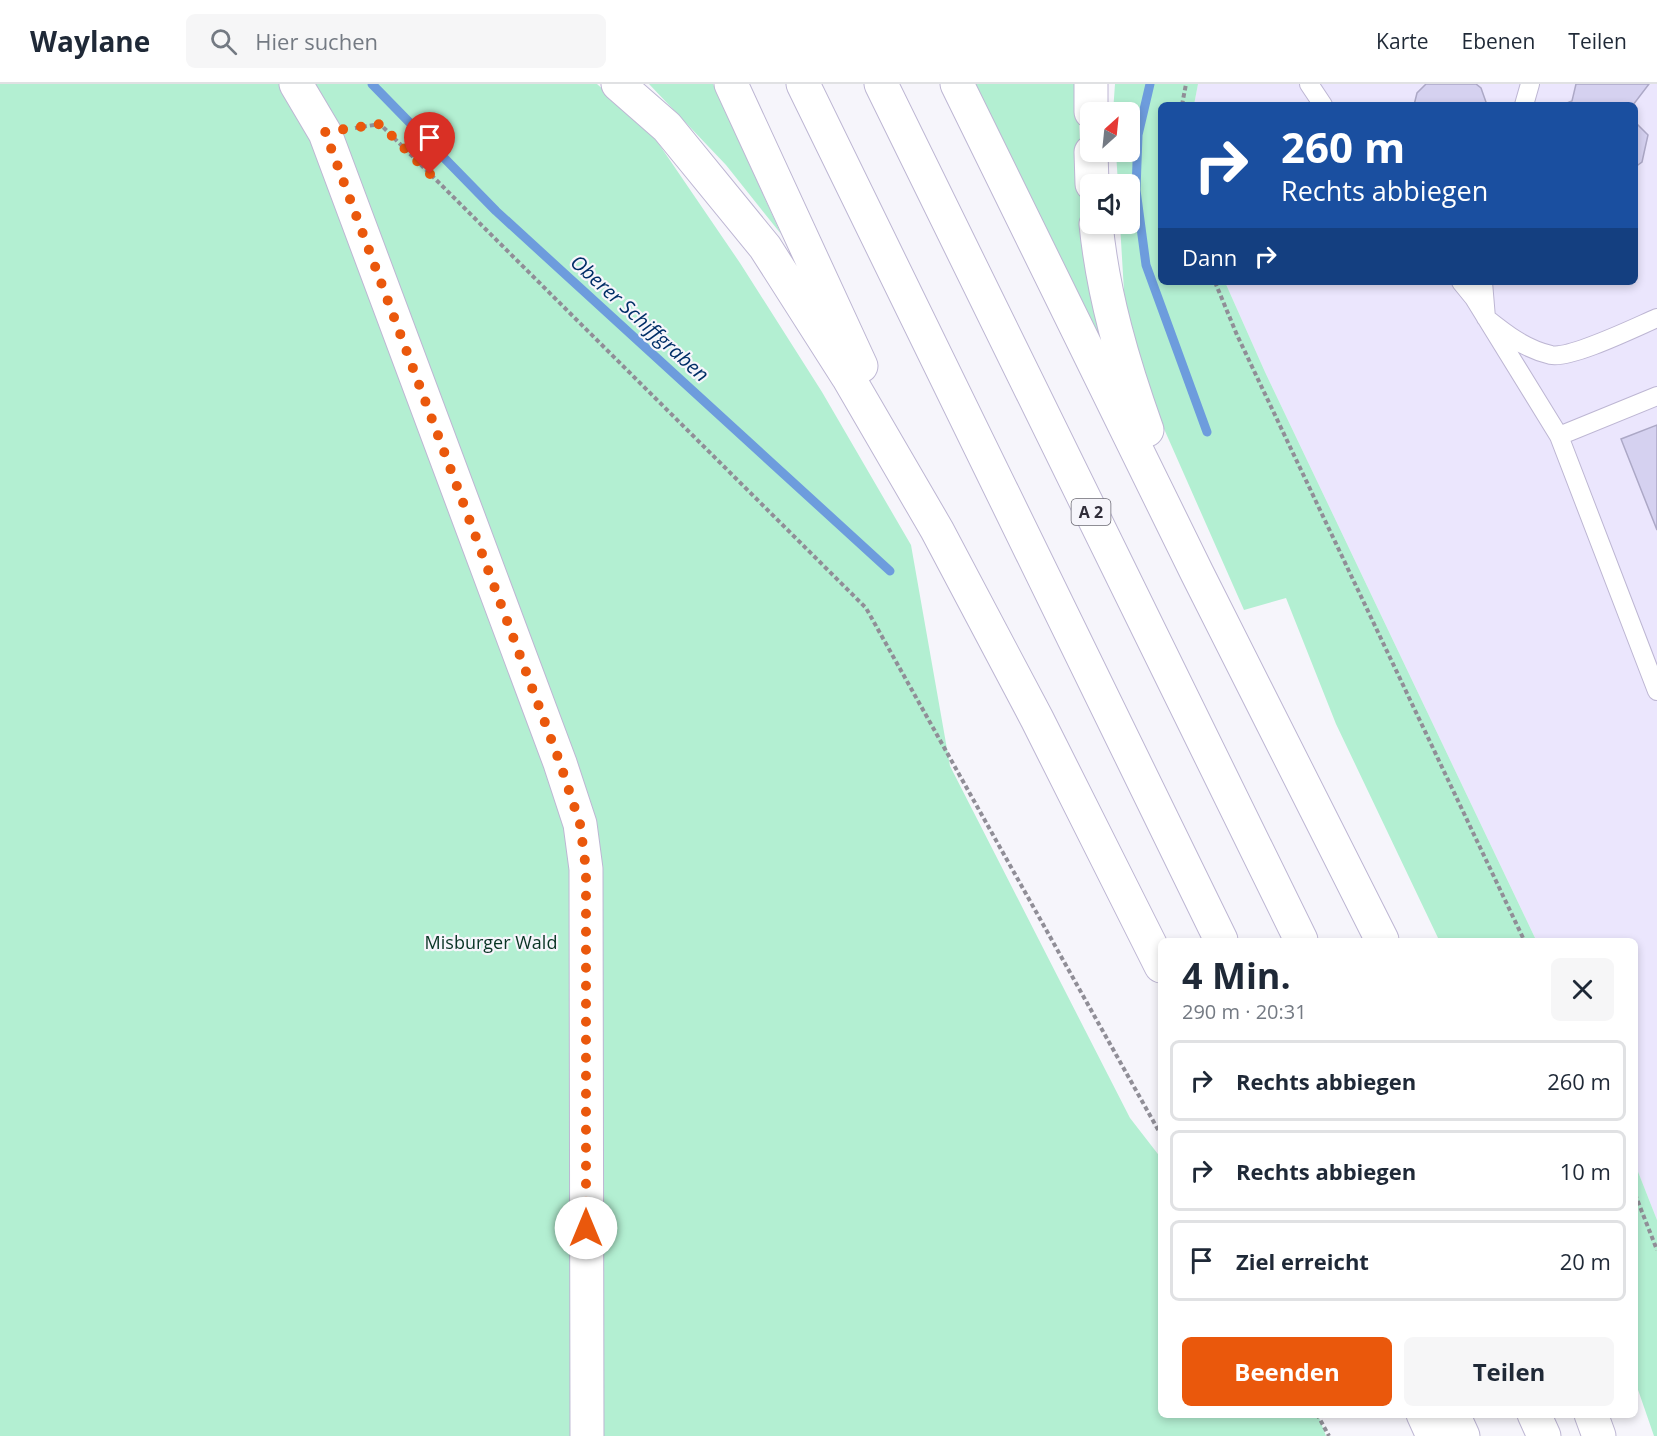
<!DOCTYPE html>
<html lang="de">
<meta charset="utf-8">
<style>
:root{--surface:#fff;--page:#f6f6f7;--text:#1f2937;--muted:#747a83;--line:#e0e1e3;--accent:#ea580c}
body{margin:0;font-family:"Open Sans",sans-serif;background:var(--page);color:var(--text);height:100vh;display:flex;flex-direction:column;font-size:22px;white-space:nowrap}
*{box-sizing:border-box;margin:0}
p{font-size:20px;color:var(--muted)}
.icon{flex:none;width:33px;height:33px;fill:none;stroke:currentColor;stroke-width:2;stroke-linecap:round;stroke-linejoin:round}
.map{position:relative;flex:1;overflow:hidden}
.details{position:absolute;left:1158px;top:854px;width:480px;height:480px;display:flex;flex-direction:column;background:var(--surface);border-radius:9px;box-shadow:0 3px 9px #0003}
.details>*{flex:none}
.guide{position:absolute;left:1158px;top:18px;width:480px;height:183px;border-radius:9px;box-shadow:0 3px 9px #0003;background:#1a4fa0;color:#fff;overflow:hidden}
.needle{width:39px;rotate:27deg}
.fabs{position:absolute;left:1080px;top:18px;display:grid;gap:12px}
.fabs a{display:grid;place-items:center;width:60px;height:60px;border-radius:9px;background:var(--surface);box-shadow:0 3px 9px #0003;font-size:30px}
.pin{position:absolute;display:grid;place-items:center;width:51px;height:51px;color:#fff;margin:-62px -26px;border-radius:50% 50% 50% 0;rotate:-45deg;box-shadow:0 0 6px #0007}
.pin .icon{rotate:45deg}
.me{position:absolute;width:66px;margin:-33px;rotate:0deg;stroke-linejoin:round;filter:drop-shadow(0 0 4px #0008)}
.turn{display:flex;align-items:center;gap:21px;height:126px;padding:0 24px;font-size:27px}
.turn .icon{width:78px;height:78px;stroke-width:2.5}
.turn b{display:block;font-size:42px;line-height:51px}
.then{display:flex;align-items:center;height:57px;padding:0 24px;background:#0003;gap:12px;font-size:22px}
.round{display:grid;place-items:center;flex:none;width:63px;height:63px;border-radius:9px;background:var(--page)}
.headline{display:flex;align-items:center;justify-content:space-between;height:102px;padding:0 24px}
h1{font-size:36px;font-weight:700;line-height:45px}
.primary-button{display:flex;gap:12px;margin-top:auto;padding:12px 24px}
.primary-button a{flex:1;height:69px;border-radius:9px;background:var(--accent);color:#fff;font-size:24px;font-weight:700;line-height:69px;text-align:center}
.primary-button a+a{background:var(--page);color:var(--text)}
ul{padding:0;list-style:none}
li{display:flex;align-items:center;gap:18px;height:81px;margin:0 12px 9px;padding:0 12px;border:3px solid var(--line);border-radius:9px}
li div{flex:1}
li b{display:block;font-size:22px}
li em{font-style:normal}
header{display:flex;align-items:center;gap:36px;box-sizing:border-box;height:84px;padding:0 30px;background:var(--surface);border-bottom:2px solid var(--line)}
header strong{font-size:28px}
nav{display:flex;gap:33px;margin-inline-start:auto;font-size:21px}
.search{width:420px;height:54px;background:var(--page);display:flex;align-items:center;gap:15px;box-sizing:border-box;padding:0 21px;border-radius:9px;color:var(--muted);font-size:22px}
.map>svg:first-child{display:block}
.built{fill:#ebe6fd}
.green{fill:#b3efd2}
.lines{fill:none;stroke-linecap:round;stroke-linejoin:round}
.stream{stroke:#6d9cdd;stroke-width:9}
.building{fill:#d5d1f0;stroke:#aca8c6;stroke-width:1.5}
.service-casing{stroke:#bdb6d3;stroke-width:20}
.minor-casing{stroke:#bdb6d3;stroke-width:35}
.motorway-casing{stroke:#bdb6d3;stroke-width:35}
.path{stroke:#908e97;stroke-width:4;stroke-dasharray:4.5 3;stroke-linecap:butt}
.service{stroke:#fff;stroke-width:18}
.minor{stroke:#fff;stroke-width:33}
.motorway{stroke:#fff;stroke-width:33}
.route{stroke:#ea580c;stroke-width:10;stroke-dasharray:0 18}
.labels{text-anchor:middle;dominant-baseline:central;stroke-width:4.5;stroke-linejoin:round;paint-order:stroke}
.shield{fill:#f6f5fb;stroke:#6b6973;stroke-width:1.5}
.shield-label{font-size:16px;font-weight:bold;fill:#302d39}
.park-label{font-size:18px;fill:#093424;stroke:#f6f5fb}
.water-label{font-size:20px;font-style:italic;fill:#002e67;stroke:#f6f5fb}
</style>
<header>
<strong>Waylane</strong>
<div class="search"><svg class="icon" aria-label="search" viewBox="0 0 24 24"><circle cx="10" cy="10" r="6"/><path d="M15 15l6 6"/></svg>Hier suchen</div>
<nav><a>Karte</a><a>Ebenen</a><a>Teilen</a></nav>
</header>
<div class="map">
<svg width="1657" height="1352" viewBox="0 0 1657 1352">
<rect width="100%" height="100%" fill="#f6f5fb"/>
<!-- built -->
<path class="built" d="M1198,0H1657V1136L1635,1080V856H1536L1265,288L1225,198H1635V21H1194Z"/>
<!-- green -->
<path class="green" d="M0,0H597L650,47L740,179L822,308L911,461L950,682L1130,1034L1161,1074V1330L1318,1331L1326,1352H0Z
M649,0H713L781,150L726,81Z
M971,0H1077L1084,139L1111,278Z
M1115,0H1198L1194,21H1161V198H1225L1265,288L1536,856H1439L1336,640L1286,514L1244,526L1161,338L1125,224L1120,140H1130V100H1118L1116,68H1130V28H1113Z
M1635,1080L1657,1136V1352H1654L1635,1297Z"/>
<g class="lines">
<!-- stream -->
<path class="stream" d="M372,0L496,127L890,487
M1150,0L1138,51L1136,106L1146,181L1207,348"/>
</g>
<!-- building -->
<path class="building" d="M1426,0H1476L1481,4L1487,21H1414L1417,9Z
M1576,0H1649L1633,21H1562L1572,17Z
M1635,38L1648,51L1642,78L1635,83Z
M1657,341V446L1621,355Z"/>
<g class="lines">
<defs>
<path id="service" d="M1309,0L1323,21
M1524,21L1530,0
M1461,198L1474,214L1559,352L1657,607
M1483,198L1486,234C1506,250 1525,265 1551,271C1571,275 1636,243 1657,234
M1559,352L1657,312"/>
<path id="minor" d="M296,0L325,49L560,679L580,740L586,785L587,1352"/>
<path id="motorway" d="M618,0L667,43L765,163L848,293L937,446L1037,635L1161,882
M731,0L861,282
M803,0L1221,856
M881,0L1301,856
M957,0L1197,489L1382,856
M1091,28V0
M1091,68L1092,100
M1096,140C1103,211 1123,279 1147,346
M1423,1330L1433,1352
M1453,1330L1463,1352
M1534,1330L1544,1352
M1591,1330L1599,1352"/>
</defs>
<!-- service casing -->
<use href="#service" class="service-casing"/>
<!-- minor casing -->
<use href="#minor" class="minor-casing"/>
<!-- motorway casing -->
<use href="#motorway" class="motorway-casing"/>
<!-- path -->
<path class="path" d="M1182,21L1186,0
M355,44L380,40L866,524L1161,1051
M1215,198L1237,251L1524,856
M1635,1110L1657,1166
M1317,1330L1329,1352"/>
<!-- service -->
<use href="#service" class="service"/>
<!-- minor -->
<use href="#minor" class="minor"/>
<!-- motorway -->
<use href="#motorway" class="motorway"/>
</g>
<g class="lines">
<!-- route -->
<path class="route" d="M430,90L380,40L325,48L560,679L580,740L586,785V1144"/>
</g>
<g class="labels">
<!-- shield labels -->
<rect class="shield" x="1071.5" y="415" width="39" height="26" rx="4.5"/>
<g class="shield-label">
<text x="1091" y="428">A 2</text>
</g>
<!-- park labels -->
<g class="park-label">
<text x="491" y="858">Misburger Wald</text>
</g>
<!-- water labels -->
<g class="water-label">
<text transform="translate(640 234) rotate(42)">Oberer Schiffgraben</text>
</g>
</g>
</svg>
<div class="fabs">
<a><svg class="needle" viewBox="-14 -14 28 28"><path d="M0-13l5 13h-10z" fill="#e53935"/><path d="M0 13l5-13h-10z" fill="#747a83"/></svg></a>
<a><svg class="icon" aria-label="sound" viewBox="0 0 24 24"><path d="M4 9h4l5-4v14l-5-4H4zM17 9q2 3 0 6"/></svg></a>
</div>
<div class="pin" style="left:430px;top:90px;background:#d93025"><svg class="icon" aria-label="arrive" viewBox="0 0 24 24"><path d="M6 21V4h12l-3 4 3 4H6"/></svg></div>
<svg class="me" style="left:586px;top:1144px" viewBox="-20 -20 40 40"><circle r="19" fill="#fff"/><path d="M0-13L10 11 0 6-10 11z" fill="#ea580c"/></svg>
<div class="guide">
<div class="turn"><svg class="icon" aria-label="right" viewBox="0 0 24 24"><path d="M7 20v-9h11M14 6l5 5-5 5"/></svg><div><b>260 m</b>Rechts abbiegen</div></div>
<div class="then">Dann<svg class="icon" aria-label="right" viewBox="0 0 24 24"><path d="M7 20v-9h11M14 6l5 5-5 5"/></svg></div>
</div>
<section class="details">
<div class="headline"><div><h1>4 Min.</h1><p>290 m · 20:31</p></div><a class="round"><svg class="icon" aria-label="close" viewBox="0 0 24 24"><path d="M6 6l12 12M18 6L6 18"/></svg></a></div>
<ul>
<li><svg class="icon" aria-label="right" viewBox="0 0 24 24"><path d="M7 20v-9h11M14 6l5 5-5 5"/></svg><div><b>Rechts abbiegen</b></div><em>260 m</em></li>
<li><svg class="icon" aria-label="right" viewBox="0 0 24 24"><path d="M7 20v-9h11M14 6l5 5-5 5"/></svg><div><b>Rechts abbiegen</b></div><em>10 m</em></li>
<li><svg class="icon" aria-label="arrive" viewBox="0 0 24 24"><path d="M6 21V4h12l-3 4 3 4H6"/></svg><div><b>Ziel erreicht</b></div><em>20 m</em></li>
</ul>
<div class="primary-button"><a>Beenden</a><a>Teilen</a></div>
</section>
</div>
